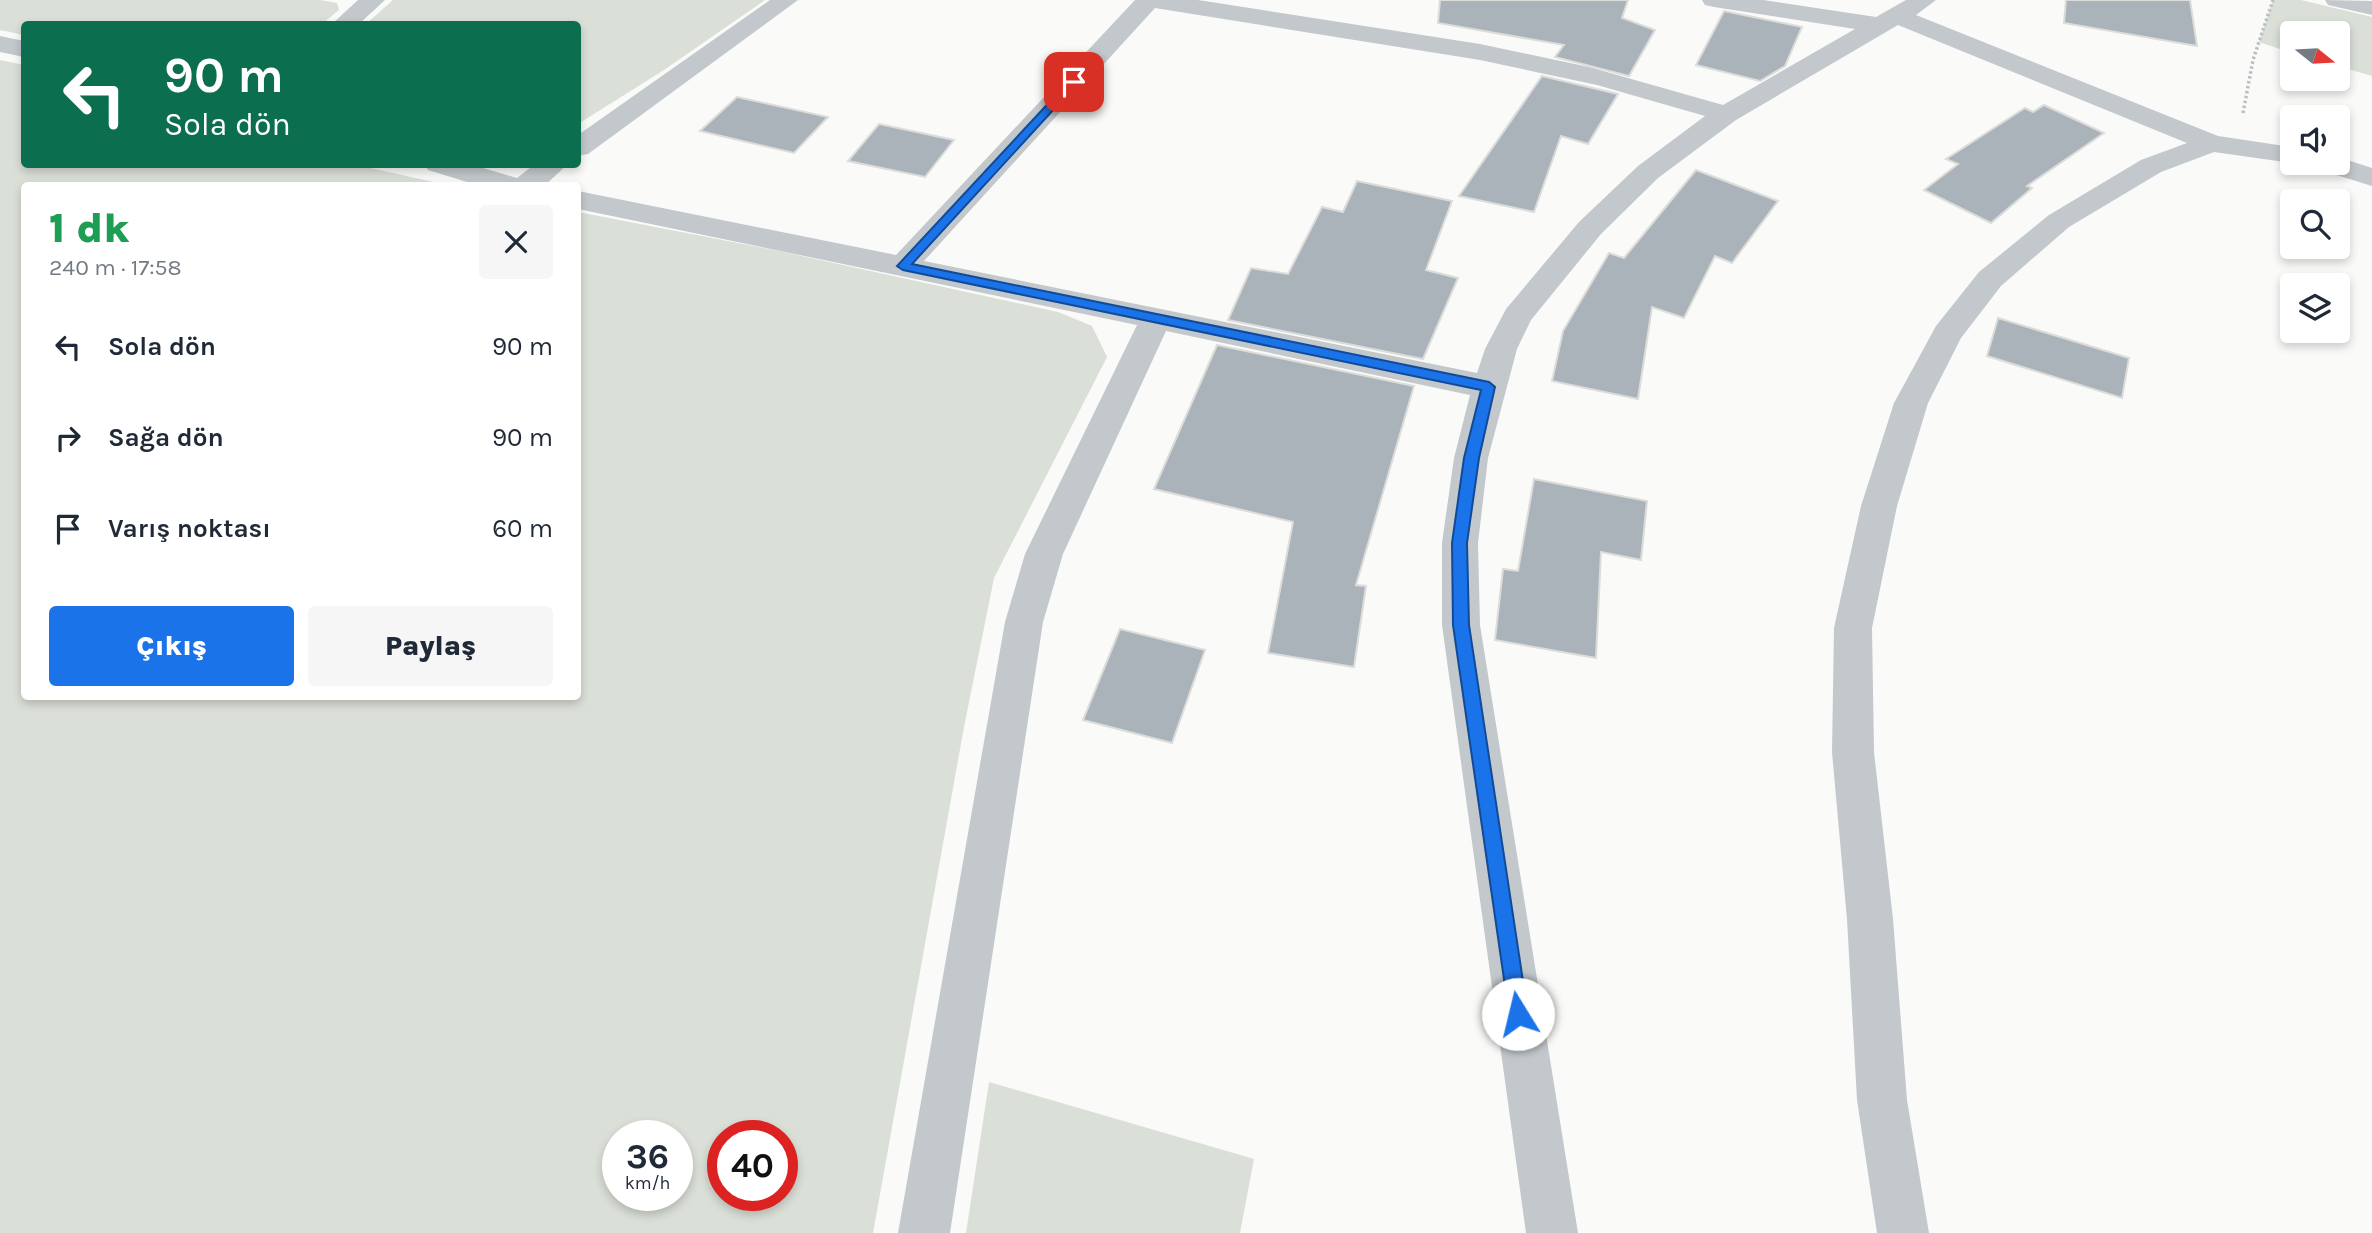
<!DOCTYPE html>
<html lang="tr">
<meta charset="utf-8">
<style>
:root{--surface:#fff;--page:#f6f6f7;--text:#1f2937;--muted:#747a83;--accent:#1a73e8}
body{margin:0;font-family:Karla,sans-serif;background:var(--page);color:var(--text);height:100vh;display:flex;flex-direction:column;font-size:26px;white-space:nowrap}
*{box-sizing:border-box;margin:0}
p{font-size:23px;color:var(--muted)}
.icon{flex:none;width:38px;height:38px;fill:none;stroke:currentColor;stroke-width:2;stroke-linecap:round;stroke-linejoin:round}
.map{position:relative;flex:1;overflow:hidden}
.details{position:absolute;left:21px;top:182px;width:560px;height:518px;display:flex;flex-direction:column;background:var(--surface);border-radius:7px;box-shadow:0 4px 10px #0003}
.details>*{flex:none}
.hud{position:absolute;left:21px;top:21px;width:560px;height:147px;border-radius:7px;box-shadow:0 4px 10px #0003;background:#0b6e4f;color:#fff;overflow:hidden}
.needle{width:46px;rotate:108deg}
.buttons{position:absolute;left:2280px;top:21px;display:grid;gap:14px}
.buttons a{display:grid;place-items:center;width:70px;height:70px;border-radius:7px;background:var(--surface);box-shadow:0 4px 10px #0003;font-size:35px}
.speed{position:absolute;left:602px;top:1120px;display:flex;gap:14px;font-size:35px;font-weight:700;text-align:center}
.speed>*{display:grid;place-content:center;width:91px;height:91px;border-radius:50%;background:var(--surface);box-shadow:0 4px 10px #0003;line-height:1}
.speed small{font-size:18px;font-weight:400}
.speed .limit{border:10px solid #d22;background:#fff;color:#111}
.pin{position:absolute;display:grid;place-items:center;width:60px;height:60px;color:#fff;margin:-30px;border-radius:14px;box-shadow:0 4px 10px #0006}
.me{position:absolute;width:77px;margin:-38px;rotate:351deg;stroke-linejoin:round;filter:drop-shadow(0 0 5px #0008)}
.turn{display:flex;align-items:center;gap:24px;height:147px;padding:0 28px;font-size:32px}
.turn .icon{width:91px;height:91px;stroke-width:2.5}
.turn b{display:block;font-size:49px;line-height:60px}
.round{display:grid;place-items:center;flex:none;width:74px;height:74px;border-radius:7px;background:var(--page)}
.summary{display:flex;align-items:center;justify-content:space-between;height:119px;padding:0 28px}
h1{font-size:42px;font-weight:800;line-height:52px;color:#1e9e55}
.button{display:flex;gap:14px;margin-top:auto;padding:14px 28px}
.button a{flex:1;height:80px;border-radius:7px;background:var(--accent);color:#fff;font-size:28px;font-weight:800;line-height:80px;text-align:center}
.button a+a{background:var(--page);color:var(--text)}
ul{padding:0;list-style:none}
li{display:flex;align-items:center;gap:21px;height:91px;padding:0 28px}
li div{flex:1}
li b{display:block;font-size:26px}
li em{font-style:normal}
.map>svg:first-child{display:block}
.green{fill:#dadfd7;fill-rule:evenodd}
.building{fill:#aab3b9;stroke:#dcdcda;stroke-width:2}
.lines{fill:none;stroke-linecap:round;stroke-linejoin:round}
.path{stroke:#bbbfc2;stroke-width:3.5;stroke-dasharray:2.5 2.5;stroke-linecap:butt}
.minor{fill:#c3c8cc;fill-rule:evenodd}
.route{fill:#1a73e8;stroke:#114b97;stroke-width:2}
</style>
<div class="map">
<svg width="2372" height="1233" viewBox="0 0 2372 1233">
<rect width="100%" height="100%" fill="#fafaf8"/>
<!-- green -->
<path class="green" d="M0,0H320L337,3L339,10L322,24H24V35L0,30Z
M393,0H765L664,70L578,124V24H366Z
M2273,0H2301L2372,17V76L2338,66V33H2292V53L2259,42Z
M0,60L24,65V164L357,165L447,185L24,186V696H578V212L779,251L1058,312L1092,326L1107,357L994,578L964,727L873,1233H0ZM618,1136H677V1195H618ZM723,1136H782V1195H723Z
M989,1082L1254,1159L1240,1233H966Z"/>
<!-- building -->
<path class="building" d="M1440,0H1628L1622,18L1655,30L1629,76L1555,57L1564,45L1438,23Z
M2066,0H2190L2197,46L2064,23Z
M1724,11L1802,27L1785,66L1760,81L1696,65Z
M1542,76L1618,94L1588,144L1561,136L1534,212L1459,196Z
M737,97L828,117L794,153L700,131Z
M2044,105L2104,133L2027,186L2032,188L1991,223L1924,190L1958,164L1946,159L2025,108L2033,112Z
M879,124L954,140L925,177L848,161Z
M1696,170L1778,201L1732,263L1715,256L1684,318L1652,307L1638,399L1552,381L1563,331L1609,253L1624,258Z
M1357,181L1452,201L1426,270L1458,278L1423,359L1228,320L1251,268L1288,274L1322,207L1343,212Z
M1998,318L2129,358L2122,398L1987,356Z
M1217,345L1414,386L1356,585L1366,586L1354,667L1268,653L1293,522L1154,489Z
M1534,479L1647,501L1641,560L1601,552L1596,658L1495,640L1503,569L1518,571Z
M1120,629L1205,650L1172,743L1083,720Z"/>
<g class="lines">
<!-- path -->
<path class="path" d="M2243,113L2253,60L2273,0"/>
<!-- minor -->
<path class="minor" d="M358,0H385L359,24H332Z
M770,0H798L588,154L578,156V135Z
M1135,0H1198L1480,44L1589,67L1723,105L1855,29L1714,7L1705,5L1702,0H1763L1876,17L1906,0H1936L1916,15L2218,136L2292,147V163H2295H2292L2214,152L2161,172L2069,227L2001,286L1961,338L1928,403L1897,506L1872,628L1874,752L1893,919L1907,1100L1929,1233H1877L1857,1100L1847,919L1832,752L1834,628L1861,506L1894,403L1936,326L1979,272L2049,215L2141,160L2187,143L1898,25L1736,120L1658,178L1601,234L1531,320L1517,349L1488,458L1478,543L1480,625L1578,1233H1526L1442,625V543L1454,458L1470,395L1166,331L1063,554L1043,622L950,1233H898L1005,622L1025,554L1137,325L578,209V191L896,255ZM1155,8L1480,60L1597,85L1705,116L1638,166L1579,222L1506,309L1485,349L1477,373L924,261Z
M2325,0L2372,1V15L2328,5Z
M0,36L24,41V57L0,52Z
M2338,157L2372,168V186L2317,169L2313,163H2338Z
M424,164H470L517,178L535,164H568L544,186H480L428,170Z"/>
</g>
<!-- route -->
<path class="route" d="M1074,79L1079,82L1077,84L912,264L1489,382L1495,387L1479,458L1467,543L1469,625L1528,1014L1525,1021L1518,1023L1512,1021L1509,1014L1453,625L1452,543L1464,458L1481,390L903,270L897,266L1070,80Z"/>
</svg>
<div class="buttons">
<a><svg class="needle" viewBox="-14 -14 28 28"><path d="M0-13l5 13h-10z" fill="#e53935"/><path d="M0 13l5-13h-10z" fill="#747a83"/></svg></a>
<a><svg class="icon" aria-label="sound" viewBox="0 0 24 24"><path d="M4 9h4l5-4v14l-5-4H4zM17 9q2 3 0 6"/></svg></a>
<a><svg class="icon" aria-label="search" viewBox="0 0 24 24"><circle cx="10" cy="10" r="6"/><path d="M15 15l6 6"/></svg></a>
<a><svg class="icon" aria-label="layers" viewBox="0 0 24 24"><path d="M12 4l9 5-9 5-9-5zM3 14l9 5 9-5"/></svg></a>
</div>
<div class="speed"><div>36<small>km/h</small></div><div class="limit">40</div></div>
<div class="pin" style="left:1074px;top:82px;background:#d93025"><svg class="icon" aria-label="arrive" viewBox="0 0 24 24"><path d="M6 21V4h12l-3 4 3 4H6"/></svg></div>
<svg class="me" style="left:1518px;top:1014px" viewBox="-20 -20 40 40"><circle r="19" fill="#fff"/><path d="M0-13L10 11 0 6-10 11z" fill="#1a73e8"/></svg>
<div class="hud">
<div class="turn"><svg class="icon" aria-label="left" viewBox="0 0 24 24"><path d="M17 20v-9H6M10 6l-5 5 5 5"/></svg><div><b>90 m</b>Sola dön</div></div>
</div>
<section class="details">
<div class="summary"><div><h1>1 dk</h1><p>240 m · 17:58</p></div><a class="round"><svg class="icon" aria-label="close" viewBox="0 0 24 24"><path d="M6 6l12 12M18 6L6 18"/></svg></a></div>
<ul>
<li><svg class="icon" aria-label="left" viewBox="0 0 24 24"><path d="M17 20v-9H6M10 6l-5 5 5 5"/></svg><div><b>Sola dön</b></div><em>90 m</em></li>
<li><svg class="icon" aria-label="right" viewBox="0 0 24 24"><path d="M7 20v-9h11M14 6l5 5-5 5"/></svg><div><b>Sağa dön</b></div><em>90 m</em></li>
<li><svg class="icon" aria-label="arrive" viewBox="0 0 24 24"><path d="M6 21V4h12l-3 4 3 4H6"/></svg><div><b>Varış noktası</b></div><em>60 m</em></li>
</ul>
<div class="button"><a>Çıkış</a><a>Paylaş</a></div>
</section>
</div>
